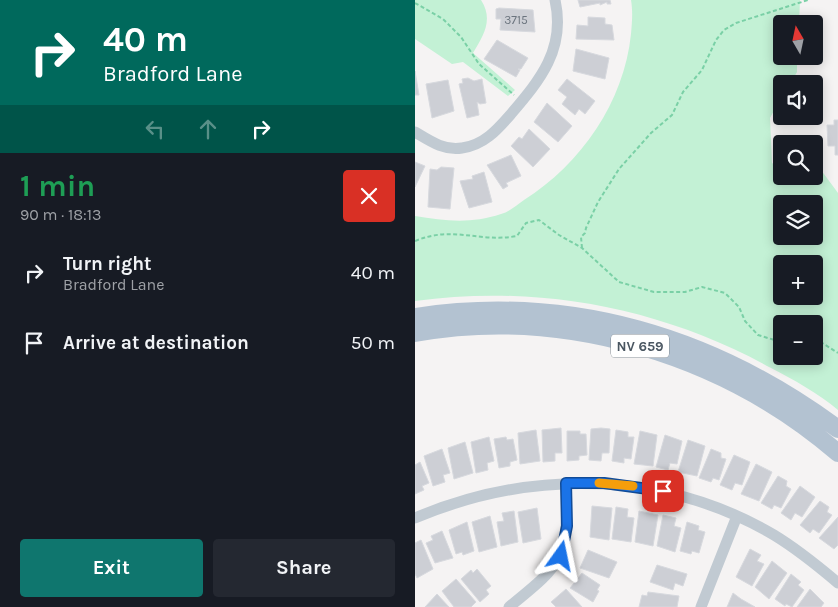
<!DOCTYPE html>
<meta charset="utf-8">
<style>
:root{--surface:#171b24;--page:#242831;--text:#f1f3f6;--muted:#9ea1a6;--accent:#0f766e}
body{margin:0;font-family:Karla,sans-serif;background:var(--page);color:var(--text);height:100vh;display:flex;flex-direction:column;font-size:19px;white-space:nowrap}
*{box-sizing:border-box;margin:0}
p{font-size:16px;color:var(--muted)}
.icon{flex:none;width:28px;height:28px;fill:none;stroke:currentColor;stroke-width:2;stroke-linecap:round;stroke-linejoin:round}
.map{position:relative;flex:1;overflow:hidden}
.panel{display:flex;flex-direction:column;background:var(--surface);width:415px}
.panel>*{flex:none}
.guide{background:#00695c;color:#fff;overflow:hidden}
.needle{width:32px;rotate:351deg}
.tools{position:absolute;left:358px;top:15px;display:grid;gap:10px}
.tools a{display:grid;place-items:center;width:50px;height:50px;border-radius:5px;background:var(--surface);box-shadow:0 2px 12px #0003;font-size:25px}
.pin{position:absolute;display:grid;place-items:center;width:42px;height:42px;color:#fff;margin:-21px;border-radius:10px;box-shadow:0 2px 8px #0006}
.me{position:absolute;width:55px;margin:-28px;rotate:12deg;stroke-linejoin:round;filter:drop-shadow(0 0 4px #0008)}
.turn{display:flex;align-items:center;gap:18px;height:105px;padding:0 20px;font-size:22px}
.turn .icon{width:65px;height:65px;stroke-width:2.5}
.turn b{display:block;font-size:35px;line-height:42px}
.lanes{display:flex;align-items:center;height:48px;padding:0 20px;background:#0003;justify-content:center;gap:25px;direction:ltr}
.lanes .off{opacity:.35}
.round{display:grid;place-items:center;flex:none;width:52px;height:52px;border-radius:5px;background:var(--page)}
.overview{display:flex;align-items:center;justify-content:space-between;height:85px;padding:0 20px}
h1{font-size:30px;font-weight:700;line-height:38px;color:#1e9e55}
.button{display:flex;gap:10px;margin-top:auto;padding:10px 20px}
.button a{flex:1;height:58px;border-radius:5px;background:var(--accent);color:#fff;font-size:20px;font-weight:700;line-height:58px;text-align:center}
.button a+a{background:var(--page);color:var(--text)}
ul{padding:0;list-style:none}
li{display:flex;align-items:center;gap:15px;height:70px;padding:0 20px}
li div{flex:1}
li b{display:block;font-size:19px}
li em{font-style:normal}
main{display:flex;flex:1;min-height:0}
.map>svg:first-child{display:block}
.green{fill:#c3f1d5;fill-rule:evenodd}
.building{fill:#cdcfd5;stroke:#d7d9de}
.lines{fill:none;stroke-linecap:round;stroke-linejoin:round}
.path{stroke:#7ad0a6;stroke-width:2;stroke-dasharray:4 2.5;stroke-linecap:butt}
.minor{stroke:#c1cad2;stroke-width:11}
.primary{stroke:#b3c2d1;stroke-width:18}
.route-casing{stroke:#114b97;stroke-width:12}
.route{stroke:#1a73e8;stroke-width:9}
.slow{stroke:#f59e0b;stroke-width:9}
.labels{text-anchor:middle;dominant-baseline:central;stroke-width:4;stroke-linejoin:round;paint-order:stroke}
.number-label{font-size:12px;fill:#6b747e}
.shield{fill:#fff;stroke:#808990;stroke-width:1}
.shield-label{font-size:14px;font-weight:bold;fill:#4a5661}
</style>
<main>
<section class="panel">
<div class="guide">
<div class="turn"><svg class="icon" aria-label="right" viewBox="0 0 24 24"><path d="M7 20v-9h11M14 6l5 5-5 5"/></svg><div><b>40 m</b>Bradford Lane</div></div>
<div class="lanes"><svg class="icon off" aria-label="left" viewBox="0 0 24 24"><path d="M17 20v-9H6M10 6l-5 5 5 5"/></svg><svg class="icon off" aria-label="ahead" viewBox="0 0 24 24"><path d="M12 20V5M6 11l6-6 6 6"/></svg><svg class="icon" aria-label="right" viewBox="0 0 24 24"><path d="M7 20v-9h11M14 6l5 5-5 5"/></svg></div>
</div>
<div class="overview"><div><h1>1 min</h1><p>90 m · 18:13</p></div><a class="round" style="background:#d93025;color:#fff"><svg class="icon" aria-label="close" viewBox="0 0 24 24"><path d="M6 6l12 12M18 6L6 18"/></svg></a></div>
<ul>
<li><svg class="icon" aria-label="right" viewBox="0 0 24 24"><path d="M7 20v-9h11M14 6l5 5-5 5"/></svg><div><b>Turn right</b><p>Bradford Lane</p></div><em>40 m</em></li>
<li><svg class="icon" aria-label="arrive" viewBox="0 0 24 24"><path d="M6 21V4h12l-3 4 3 4H6"/></svg><div><b>Arrive at destination</b></div><em>50 m</em></li>
</ul>
<div class="button"><a>Exit</a><a>Share</a></div>
</section>
<div class="map">
<svg width="423" height="607" viewBox="0 0 423 607">
<rect width="100%" height="100%" fill="#f5f3f3"/>
<!-- green -->
<path class="green" d="M0,0H66C79,20 68,36 58,53L100,90L93,96L48,62L37,64L0,39Z
M216,0H385L384,24H366V56H382V72L375,84H366V98L355,118L357,163L366,169V176H399V172L406,170L423,193V410C403,393 379,380 356,368C247,308 124,284 0,301V216C30,221 56,224 86,214C94,212 102,205 109,200C166,164 209,102 216,34C217,22 218,12 216,0ZM366,204H399V236H366ZM366,264H399V296H366ZM366,324H399V356H366Z"/>
<!-- building -->
<path class="building" d="M163,0H195L196,4H192V2L185,5V3L165,7Z
M84,8L118,10L120,32L85,30L86,19H81V9Z
M173,17L190,18V24L197,25L199,40L161,39L162,25L173,26Z
M82,40L113,58L106,69H103L105,70L101,77L69,59Z
M161,49L194,58L190,79L158,71Z
M0,71L4,95H0Z
M53,78L59,81L67,79L71,103L65,104L62,102L64,115L52,118L44,84L48,83L47,79Z
M152,79L180,101L170,114L164,109L160,115L147,104L152,97L143,90Z
M33,80L39,111L17,118L11,84Z
M132,103L157,126L143,142L119,122Z
M419,120H423V155H420V146H413L412,125H419Z
M114,129L135,149L118,167L96,146L104,137L107,139Z
M96,155L106,176L91,183L93,186L88,189L72,165Z
M0,162L10,166L0,187Z
M26,167L39,168L35,209L13,207L15,169L22,170Z
M69,172L77,202L54,208L45,181L58,179L57,176Z
M146,428L147,453H140V461L128,462L127,430Z
M186,428L195,429L194,453H187L186,461L174,460L176,429Z
M121,430L125,461L105,464L103,433Z
M201,430L213,432V437H219L216,459L209,458V463L197,461Z
M152,431H165V434H171L172,455L164,456V460L152,461Z
M225,431L242,435L238,466L219,464Z
M250,435L267,441L262,464L255,463L253,470L241,467Z
M74,437L79,461L72,463L73,470L61,473L56,442Z
M91,437L92,440L98,439L102,460L95,462V466L84,468L79,439Z
M273,440L290,446L282,476L263,472Z
M50,442L58,473L39,479L33,448Z
M27,449L35,473L28,475L30,482L18,486L9,456Z
M296,449L306,453V458L311,459L304,480L298,478L296,482L284,478Z
M319,455L335,462L327,485L320,483L317,490L305,485Z
M5,462L14,483L7,486L9,490L0,494V465Z
M341,464L357,472L344,501L326,494Z
M363,476L372,481L371,486L376,489L366,508L359,505L357,509L346,503Z
M385,486L400,497L387,517L380,513L376,520L366,513Z
M405,501L414,507L412,512L417,515L404,533L398,529L395,533L385,525Z
M177,506L197,508L194,540L175,537Z
M201,507L213,509L212,517L219,518L216,542L197,539Z
M122,508L126,539L108,543L103,512Z
M99,511L103,542L86,546L82,522L89,521L87,513Z
M224,511L243,515L238,546L220,542Z
M248,515L261,518L259,526L266,528L260,552L242,546Z
M75,516L82,547L64,552L57,522Z
M423,517V545L419,549L404,538Z
M52,522L59,551L48,555L47,552L41,554L34,530Z
M272,522L284,526L283,530L290,532L284,553L277,551L276,554L265,551Z
M27,531L38,558L20,563L11,543L18,540L16,536Z
M6,540L18,569L2,578L0,574V543Z
M335,549L346,555L342,561L349,564L337,586L321,577Z
M173,550L202,562L194,578L165,568Z
M357,561L372,573L354,599L340,587Z
M242,565L272,574L268,586L260,583L258,590L235,582Z
M62,569L76,586L71,590L74,594L65,602L46,579L56,570L58,573Z
M167,573L185,585L182,590L184,591L178,602L155,588Z
M376,574L386,582L383,585L389,590L377,607L371,604L370,606L360,599Z
M41,579L61,602L56,607H39L27,591Z
M151,589L167,607H141L136,602Z
M395,589L409,603L406,607H382Z
M233,592L264,596L262,607H224L227,595L232,596Z
M318,593L326,599L340,607H312Z
M22,594L34,607H10Z"/>
<g class="lines">
<!-- path -->
<path class="path" d="M0,3L28,19L46,37L64,64L99,95
M0,241C39,225 63,243 102,236L111,223L124,220L144,235L167,248L204,282L239,292H270L287,287L310,293L324,307L330,321L343,335L366,342
M167,248L166,237L170,233L171,228L183,202L204,169L236,133L257,115L268,92L287,70L301,40L309,30L321,23L393,0
M399,340L404,341L423,353"/>
<!-- minor -->
<path class="minor" d="M0,132C15,141 29,151 47,148C69,145 82,130 96,114C125,80 151,49 140,0
M0,518C116,469 249,470 359,535C382,549 403,566 423,583
M94,607C151,561 153,558 151,483
M286,607L322,516"/>
<!-- primary -->
<path class="primary" d="M0,317C155,293 299,337 423,429
M0,333C150,306 309,355 423,453"/>
</g>
<g class="lines">
<defs>
<path id="route" d="M146,556L152,526L151,483H189L248,491"/>
</defs>
<!-- route casing -->
<use href="#route" class="route-casing"/>
<!-- route -->
<use href="#route" class="route"/>
<!-- slow -->
<path class="slow" d="M184,483L218,486"/>
</g>
<g class="labels">
<!-- number labels -->
<g class="number-label">
<text x="101" y="20">3715</text>
</g>
<!-- shield labels -->
<rect class="shield" x="196" y="334.5" width="58" height="23" rx="4"/>
<g class="shield-label">
<text x="225" y="346">NV 659</text>
</g>
</g>
</svg>
<div class="tools">
<a><svg class="needle" viewBox="-14 -14 28 28"><path d="M0-13l5 13h-10z" fill="#e53935"/><path d="M0 13l5-13h-10z" fill="#9ea1a6"/></svg></a>
<a><svg class="icon" aria-label="sound" viewBox="0 0 24 24"><path d="M4 9h4l5-4v14l-5-4H4zM17 9q2 3 0 6"/></svg></a>
<a><svg class="icon" aria-label="search" viewBox="0 0 24 24"><circle cx="10" cy="10" r="6"/><path d="M15 15l6 6"/></svg></a>
<a><svg class="icon" aria-label="layers" viewBox="0 0 24 24"><path d="M12 4l9 5-9 5-9-5zM3 14l9 5 9-5"/></svg></a>
<a>+</a>
<a>−</a>
</div>
<div class="pin" style="left:248px;top:491px;background:#d93025"><svg class="icon" aria-label="arrive" viewBox="0 0 24 24"><path d="M6 21V4h12l-3 4 3 4H6"/></svg></div>
<svg class="me" style="left:146px;top:556px" viewBox="-20 -20 40 40"><path d="M0-17L14 15 0 8-14 15z" fill="#1a73e8" stroke="#fff" stroke-width="4"/></svg>
</div>
</main>
